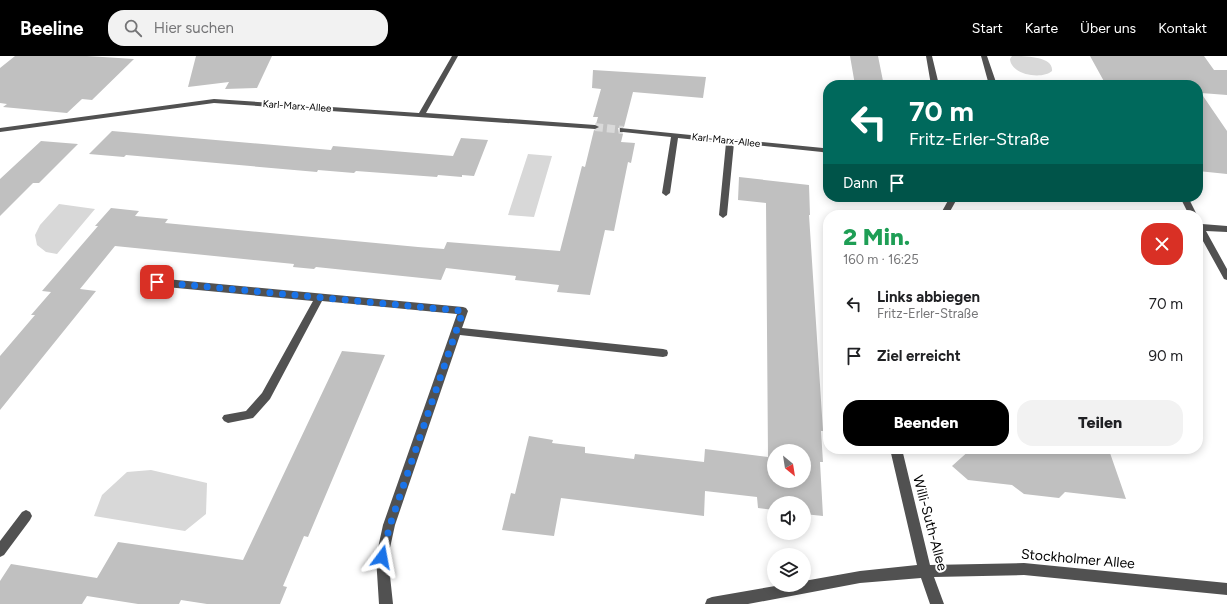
<!DOCTYPE html>
<html lang="de">
<meta charset="utf-8">
<style>
:root{--surface:#fff;--page:#f2f2f2;--text:#202124;--muted:#757577;--accent:#000}
body{margin:0;font-family:Figtree,sans-serif;background:var(--page);color:var(--text);height:100vh;display:flex;flex-direction:column;font-size:15px;white-space:nowrap}
*{box-sizing:border-box;margin:0}
p{font-size:13px;color:var(--muted)}
.icon{flex:none;width:22px;height:22px;fill:none;stroke:currentColor;stroke-width:2;stroke-linecap:round;stroke-linejoin:round}
.map{position:relative;flex:1;overflow:hidden}
.details{position:absolute;left:823px;top:154px;width:380px;height:244px;display:flex;flex-direction:column;background:var(--surface);border-radius:16px;box-shadow:0 2px 10px #0003}
.details>*{flex:none}
.hud{position:absolute;left:823px;top:24px;width:380px;height:122px;border-radius:16px;box-shadow:0 2px 10px #0003;background:#00695c;color:#fff;overflow:hidden}
.needle{width:26px;rotate:150deg}
.controls{position:absolute;left:767px;top:388px;display:grid;gap:8px}
.controls a{display:grid;place-items:center;width:44px;height:44px;border-radius:50%;background:var(--surface);box-shadow:0 2px 10px #0003;font-size:20px}
.pin{position:absolute;display:grid;place-items:center;width:34px;height:34px;color:#fff;margin:-17px;border-radius:8px;box-shadow:0 2px 6px #0006}
.me{position:absolute;width:44px;margin:-22px;rotate:13deg;stroke-linejoin:round;filter:drop-shadow(0 0 3px #0008)}
.turn{display:flex;align-items:center;gap:14px;height:84px;padding:0 20px;font-size:18px}
.turn .icon{width:52px;height:52px;stroke-width:2.5}
.turn b{display:block;font-size:28px;line-height:34px}
.then{display:flex;align-items:center;height:38px;padding:0 20px;background:#0003;gap:8px;font-size:15px}
.round{display:grid;place-items:center;flex:none;width:42px;height:42px;border-radius:16px;background:var(--page)}
.head{display:flex;align-items:center;justify-content:space-between;height:68px;padding:0 20px}
h1{font-size:24px;font-weight:800;line-height:30px;color:#1e9e55}
.action{display:flex;gap:8px;margin-top:auto;padding:8px 20px}
.action a{flex:1;height:46px;border-radius:16px;background:var(--accent);color:#fff;font-size:16px;font-weight:800;line-height:46px;text-align:center}
.action a+a{background:var(--page);color:var(--text)}
ul{padding:0;list-style:none}
li{display:flex;align-items:center;gap:12px;height:52px;padding:0 20px}
li div{flex:1}
li b{display:block;font-size:15px}
li em{font-style:normal}
header{display:flex;align-items:center;gap:24px;box-sizing:border-box;height:56px;padding:0 20px;background:var(--accent);color:#fff}
header strong{font-size:19px}
nav{display:flex;gap:22px;margin-inline-start:auto;font-size:14px}
.search{width:280px;height:36px;background:var(--page);display:flex;align-items:center;gap:10px;box-sizing:border-box;padding:0 14px;border-radius:16px;color:var(--muted);font-size:15px}
.map>svg:first-child{display:block}
.green{fill:#d8d8d8}
.building{fill:#c0c0c0;fill-rule:evenodd}
.lines{fill:none;stroke-linecap:round;stroke-linejoin:round}
.minor-tunnel{stroke:#d9d9d9;stroke-width:8;stroke-dasharray:8 4;stroke-linecap:butt}
.minor{fill:#515151;fill-rule:evenodd}
.route{stroke:#1a73e8;stroke-width:7;stroke-dasharray:0 12.6}
.labels{text-anchor:middle;dominant-baseline:central;stroke-width:4;stroke-linejoin:round;paint-order:stroke}
.far-street-label{font-size:10px;fill:#000;stroke:#fff}
.near-street-label{font-size:14px;fill:#000;stroke:#fff}
</style>
<header>
<strong>Beeline</strong>
<div class="search"><svg class="icon" aria-label="search" viewBox="0 0 24 24"><circle cx="10" cy="10" r="6"/><path d="M15 15l6 6"/></svg>Hier suchen</div>
<nav><a>Start</a><a>Karte</a><a>Über uns</a><a>Kontakt</a></nav>
</header>
<div class="map">
<svg width="1227" height="548" viewBox="0 0 1227 548">
<rect width="100%" height="100%" fill="#fff"/>
<!-- green -->
<path class="green" d="M1012,0C1023,0 1054,0 1052,15C1042,24 1011,19 1010,3Z
M528,98L552,100L534,161L508,159Z
M59,148L95,153L57,198L46,196L37,189L35,179L40,169Z
M151,414L207,427L206,458L185,475L94,460L102,439L127,416Z"/>
<!-- building -->
<path class="building" d="M15,0H87L134,3L92,44L82,43L67,57L3,51L7,48L0,47V12Z
M196,0H272L257,32L225,33L229,26L188,31Z
M850,0H878L883,25H879L880,29H855Z
M1090,0H1204L1214,14H1227V39L1201,37L1227,75V118L1198,115V29H1106Z
M593,14L706,21L703,42L633,36L624,71L618,72L619,77L623,78L621,86L635,87L631,107L628,106L614,175L605,174L590,239L557,236L559,229L515,224L516,220L446,212L441,224L316,211L314,213L293,211L294,208L115,190L80,233L96,235L0,354V300L35,259H31L51,236L42,235L98,170H95L111,152L139,155L135,160L168,163L165,167L418,191L444,193L447,186L560,195L582,110L585,111L594,74L600,72L596,68L598,61H593L601,33L592,32Z
M112,75L331,94L333,90L453,100L461,82L488,84L474,120L462,119V121L438,119L437,121L356,115L354,117L318,114L317,116L126,99L124,101L89,98Z
M41,85L78,88L39,127H33L0,160V123Z
M739,121L809,129L810,159H809L823,375H821L823,406H820L823,460L804,458V447H774V454L758,452L757,441L705,435L704,460L561,442L554,480L502,474L511,437L515,438L529,380L553,384L552,387L585,391V397L634,403L635,398L704,406L705,393L768,401L766,147L738,144ZM774,395H804V425H774Z
M342,295L385,299L308,481L304,480L283,530L287,531L280,548H207L181,544L179,548H138L87,540L82,548H0V525L11,508L97,522L118,486L243,504Z
M971,393H1104L1110,397L1126,443L1065,436L1059,442L1024,438L1012,429L968,424L952,410Z"/>
<g class="lines">
<!-- minor-tunnel -->
<path class="minor-tunnel" d="M595,71L623,74"/>
<!-- minor -->
<path class="minor" d="M452,0H458L426,57L595,69L599,71L595,73L214,47L0,76V72L214,43L419,57Z
M926,0H932L939,29H931Z
M981,0H987L997,29H989Z
M620,72L823,92L828,93V98L822,96L734,87L727,159L723,162L719,159L726,87L678,82L670,137L666,140L662,137L671,81L623,76H620Z
M950,141H958L948,159H940Z
M1180,141H1188L1197,159H1189Z
M1198,165L1202,168L1227,170V176L1206,175L1227,213V224L1224,223L1198,176Z
M145,221L463,251L466,252L468,255L462,272L663,293L667,294L668,297L667,300L663,301L460,279L395,469L388,501L393,548H379L376,501L383,469L457,258L322,245L270,343L253,362L228,367L224,365L222,362L224,359L246,355L262,337L313,245L145,229L140,225Z
M890,393H902L930,509L1024,507L1227,527V539L1024,519L934,521L944,548H930L921,522L860,527L748,548H705L707,543L712,541L781,529H804V525L860,515L917,509Z
M26,454L30,456L32,460L30,464L4,499L0,501V485L22,456Z"/>
</g>
<g class="lines">
<!-- route -->
<path class="route" d="M157,226L463,255L390,469L382,501"/>
</g>
<g class="labels">
<!-- far-street labels -->
<g class="far-street-label">
<text transform="translate(297 50) rotate(4)">Karl-Marx-Allee</text>
<text transform="translate(726 84) rotate(6)">Karl-Marx-Allee</text>
</g>
<!-- near-street labels -->
<g class="near-street-label">
<text transform="translate(930 467) rotate(75)">Willi-Suth-Allee</text>
<text transform="translate(1078 503) rotate(5)">Stockholmer Allee</text>
</g>
</g>
</svg>
<div class="controls">
<a><svg class="needle" viewBox="-14 -14 28 28"><path d="M0-13l5 13h-10z" fill="#e53935"/><path d="M0 13l5-13h-10z" fill="#757577"/></svg></a>
<a><svg class="icon" aria-label="sound" viewBox="0 0 24 24"><path d="M4 9h4l5-4v14l-5-4H4zM17 9q2 3 0 6"/></svg></a>
<a><svg class="icon" aria-label="layers" viewBox="0 0 24 24"><path d="M12 4l9 5-9 5-9-5zM3 14l9 5 9-5"/></svg></a>
</div>
<div class="pin" style="left:157px;top:226px;background:#d93025"><svg class="icon" aria-label="arrive" viewBox="0 0 24 24"><path d="M6 21V4h12l-3 4 3 4H6"/></svg></div>
<svg class="me" style="left:382px;top:501px" viewBox="-20 -20 40 40"><path d="M0-17L14 15 0 8-14 15z" fill="#1a73e8" stroke="#fff" stroke-width="4"/></svg>
<div class="hud">
<div class="turn"><svg class="icon" aria-label="left" viewBox="0 0 24 24"><path d="M17 20v-9H6M10 6l-5 5 5 5"/></svg><div><b>70 m</b>Fritz-Erler-Straße</div></div>
<div class="then">Dann<svg class="icon" aria-label="arrive" viewBox="0 0 24 24"><path d="M6 21V4h12l-3 4 3 4H6"/></svg></div>
</div>
<section class="details">
<div class="head"><div><h1>2 Min.</h1><p>160 m · 16:25</p></div><a class="round" style="background:#d93025;color:#fff"><svg class="icon" aria-label="close" viewBox="0 0 24 24"><path d="M6 6l12 12M18 6L6 18"/></svg></a></div>
<ul>
<li><svg class="icon" aria-label="left" viewBox="0 0 24 24"><path d="M17 20v-9H6M10 6l-5 5 5 5"/></svg><div><b>Links abbiegen</b><p>Fritz-Erler-Straße</p></div><em>70 m</em></li>
<li><svg class="icon" aria-label="arrive" viewBox="0 0 24 24"><path d="M6 21V4h12l-3 4 3 4H6"/></svg><div><b>Ziel erreicht</b></div><em>90 m</em></li>
</ul>
<div class="action"><a>Beenden</a><a>Teilen</a></div>
</section>
</div>
